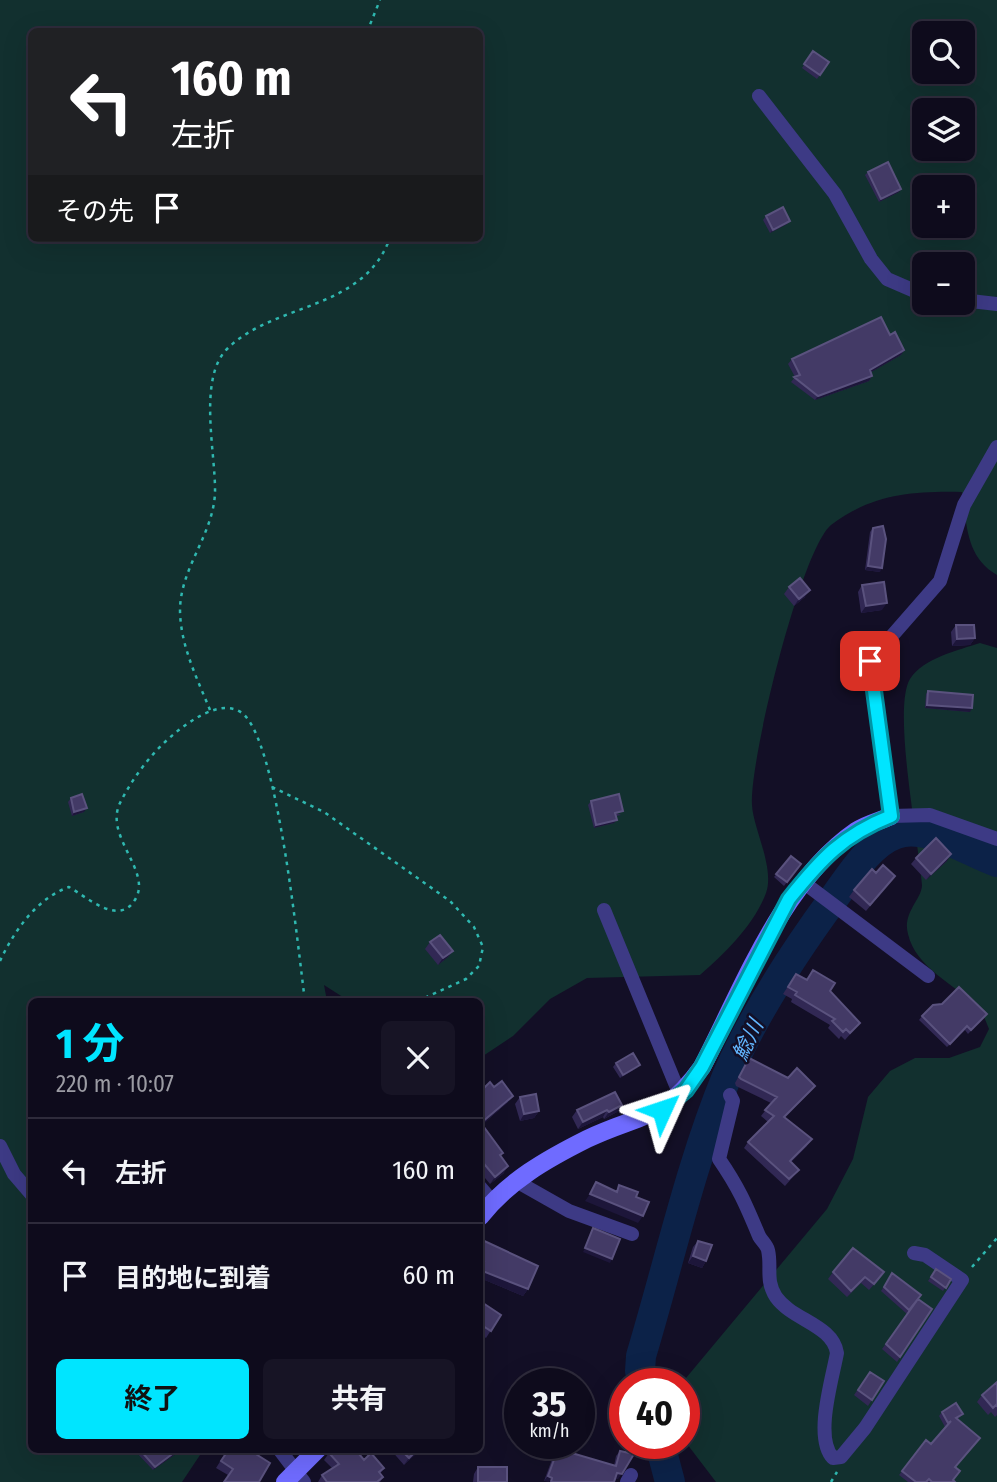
<!DOCTYPE html>
<html lang="ja">
<meta charset="utf-8">
<style>
:root{--surface:#0e0b1c;--page:#171425;--text:#f1f3f6;--muted:#9b9ba3;--line:#2e2b3b;--accent:#00e5ff}
body{margin:0;font-family:"Fira Sans Condensed","Noto Sans JP",sans-serif;background:var(--page);color:var(--text);height:100vh;display:flex;flex-direction:column;font-size:26px;white-space:nowrap}
*{box-sizing:border-box;margin:0}
p{font-size:23px;color:var(--muted)}
.icon{flex:none;width:38px;height:38px;fill:none;stroke:currentColor;stroke-width:2;stroke-linecap:round;stroke-linejoin:round}
.map{position:relative;flex:1;overflow:hidden}
.side{position:absolute;left:28px;top:998px;width:455px;height:455px;display:flex;flex-direction:column;background:var(--surface);border-radius:10px;box-shadow:0 7px 28px #0002,0 0 0 2px var(--line)}
.side>*{flex:none}
.top-card{position:absolute;left:28px;top:28px;width:455px;height:214px;border-radius:10px;box-shadow:0 7px 28px #0002,0 0 0 2px var(--line);background:#202124;color:#fff;overflow:hidden}
.tools{position:absolute;left:912px;top:21px;display:grid;gap:14px}
.tools a{display:grid;place-items:center;width:63px;height:63px;border-radius:10px;background:var(--surface);box-shadow:0 7px 28px #0002,0 0 0 2px var(--line);font-size:35px}
.speed{position:absolute;left:504px;top:1368px;display:flex;gap:14px;font-size:35px;font-weight:700;text-align:center}
.speed>*{display:grid;place-content:center;width:91px;height:91px;border-radius:50%;background:var(--surface);box-shadow:0 7px 28px #0002,0 0 0 2px var(--line);line-height:1}
.speed small{font-size:18px;font-weight:400}
.speed .limit{border:10px solid #d22;background:#fff;color:#111}
.pin{position:absolute;display:grid;place-items:center;width:60px;height:60px;color:#fff;margin:-30px;border-radius:14px;box-shadow:0 4px 10px #0006}
.me{position:absolute;width:77px;margin:-38px;rotate:48deg;stroke-linejoin:round;filter:drop-shadow(0 0 5px #0008)}
.turn{display:flex;align-items:center;gap:24px;height:147px;padding:0 28px;font-size:32px}
.turn .icon{width:91px;height:91px;stroke-width:2.5}
.turn b{display:block;font-size:49px;line-height:60px}
.then{display:flex;align-items:center;height:66px;padding:0 28px;background:#0003;gap:14px;font-size:26px}
.round{display:grid;place-items:center;flex:none;width:74px;height:74px;border-radius:10px;background:var(--page)}
.overview{display:flex;align-items:center;justify-content:space-between;height:119px;padding:0 28px}
h1{font-size:42px;font-weight:700;line-height:52px;color:var(--accent)}
.action{display:flex;gap:14px;margin-top:auto;padding:14px 28px}
.action a{flex:1;height:80px;border-radius:10px;background:var(--accent);color:#111;font-size:28px;font-weight:700;line-height:80px;text-align:center}
.action a+a{background:var(--page);color:var(--text)}
ul{padding:0;list-style:none}
li{display:flex;align-items:center;gap:21px;height:105px;padding:0 28px;border-top:2px solid var(--line)}
li div{flex:1}
li b{display:block;font-size:26px}
li em{font-style:normal}
.map>svg:first-child{display:block}
.green{fill:#12302f;fill-rule:evenodd}
.lines{fill:none;stroke-linecap:round;stroke-linejoin:round}
.river{stroke:#0c2248;stroke-width:30}
.path{stroke:#2fb8b0;stroke-width:2.5;stroke-dasharray:3.5 5;stroke-linecap:butt}
.street{stroke:#3d3a85;stroke-width:14}
.secondary{stroke:#6f6bff;stroke-width:18}
.wall{fill:#312854}
.shaded-wall{fill:#1d163a}
.building{fill:#433a66;stroke:#5a527e;stroke-width:2}
.route-casing{stroke:#0095a6;stroke-width:18}
.route{stroke:#00e5ff;stroke-width:12}
.labels{text-anchor:middle;dominant-baseline:central;stroke-width:5;stroke-linejoin:round;paint-order:stroke}
.water-label{font-size:21px;font-style:italic;fill:#62b6ff;stroke:#130f26}
</style>
<div class="map">
<svg width="997" height="1482" viewBox="0 0 997 1482">
<rect width="100%" height="100%" fill="#130f26"/>
<!-- green -->
<path class="green" d="M0,0H997V575C966,557 967,526 962,492C913,491 872,494 831,525C801,550 749,762 752,805C753,828 775,868 766,893C754,925 725,953 700,975L587,978L550,999L513,1036L480,1058V1001H349L324,985L327,1001H32V1449H204L182,1482H0ZM32,32H480V238H32ZM924,33H962V72H924ZM924,110H962V149H924ZM924,187H962V226H924ZM924,264H962V303H924Z
M980,643L997,648V1482H716L684,1440V1384H681L827,1209L853,1159L868,1097L890,1071L915,1058H949L980,1047L989,1029C986,1022 983,1012 977,1006C954,984 916,968 908,934C902,913 922,899 922,885C919,844 892,708 910,679C923,658 959,650 980,643Z"/>
<g class="lines">
<!-- river -->
<path class="river" d="M644,1384L640,1371L641,1356C669,1263 690,1166 727,1076C753,1016 795,951 834,898C850,876 870,843 896,834C927,823 968,852 997,862
M660,1444L670,1482"/>
<!-- path -->
<path class="path" d="M367,32L380,0
M210,710C197,678 180,645 180,609C181,567 213,535 215,493C216,454 197,377 228,348C276,302 363,311 390,238
M272,787L324,812L450,901L474,927L483,947L479,966L466,979L418,1001
M0,961C14,931 37,898 69,887C87,897 120,928 136,898C151,870 104,836 120,803C137,769 165,736 198,717C211,710 228,703 242,713C278,740 298,950 305,1001
M972,1267L997,1238
M831,1482L837,1472"/>
<!-- street -->
<path class="street" d="M759,96L835,194L871,259L887,279L924,295
M962,300L997,304
M997,447L964,505L940,581L870,661L891,816L930,815L997,839
M803,882L928,976
M604,910L680,1095
M730,1095L733,1101L719,1159C739,1188 746,1205 759,1236C761,1240 767,1245 768,1250C772,1267 765,1280 776,1297C792,1320 833,1325 837,1353C832,1380 814,1438 833,1458L841,1457L865,1428L962,1280L925,1255L914,1253
M0,1146L14,1174L32,1195
M516,1181L569,1211L632,1234
M480,1187L492,1201
M279,1449L304,1482
M627,1482L631,1475"/>
<!-- secondary -->
<path class="secondary" d="M480,1217C508,1181 547,1159 587,1139C642,1113 663,1121 702,1067C743,988 782,882 856,831C866,824 880,821 891,816
M285,1482L318,1449"/>
</g>
<!-- wall -->
<path class="wall" d="M813,51L829,62L817,79L802,68Z
M868,172L899,192L879,202L865,175Z
M766,216L790,221L787,224L770,233L763,220Z
M890,335L904,350L901,355L871,372L872,376L869,381L815,400L791,382L795,377L788,364L792,359Z
M873,528L880,572L865,570L870,532Z
M862,585L882,610L861,613L858,592Z
M789,587L805,597L794,606L784,594Z
M956,625L975,638L970,645L952,646L951,632Z
M928,691L970,712L925,708L926,694Z
M71,798L84,812L72,816L68,802Z
M591,801L621,815L616,816L614,823L594,828L588,805Z
M791,856L801,864L784,886L774,877Z
M916,858L947,861L926,880L911,864Z
M876,873L895,876L866,911L849,897L854,890Z
M430,942L453,951L448,957L438,965L425,949Z
M813,970L830,991L860,1023L845,1040L841,1036L839,1039L828,1028L830,1025L791,1002L792,999L783,994L796,974L806,980Z
M987,1014L968,1034L965,1030L947,1047L919,1020L922,1016Z
M749,1058L810,1092L785,1117L807,1146L791,1162L799,1170L785,1186L744,1148L748,1142L768,1122L761,1116L771,1103L736,1086L735,1083Z
M616,1063L637,1068L620,1078L613,1067Z
M480,1083L484,1088L508,1102L482,1125L503,1153L501,1156L504,1173L490,1184L480,1172Z
M520,1097L539,1111L534,1118L520,1121L515,1104Z
M622,1105L617,1112L604,1119L603,1117L578,1129L572,1117L577,1110Z
M480,1239L528,1289L523,1296L480,1278Z
M698,1241L706,1261L702,1268L688,1263L693,1247Z
M936,1269L951,1279L943,1291L928,1281Z
M833,1272L879,1279L869,1290L861,1283L847,1297L828,1279Z
M892,1273L921,1295L907,1314L881,1291Z
M918,1299L932,1309L897,1362L882,1349Z
M480,1301L501,1315L486,1338L480,1334Z
M870,1372L884,1381L868,1406L854,1395Z
M997,1382V1415L995,1417L991,1412L988,1415L977,1402L982,1395Z
M942,1412L963,1414L958,1419L955,1468L953,1480L955,1482H908L899,1475L926,1440L931,1444L945,1427L939,1416Z
M137,1449H179L177,1453L153,1470L135,1451Z
M228,1449L259,1482L228,1475L216,1468Z
M390,1449H421L404,1465Z
M558,1449L614,1466L616,1456L620,1451L618,1479L615,1478L614,1482L544,1481L554,1454Z
M329,1453L364,1460L384,1468L380,1474L383,1477L380,1482H318L322,1475L332,1468L324,1460Z
M478,1467L507,1482H473L474,1474Z"/>
<!-- shaded-wall -->
<path class="shaded-wall" d="M901,189L899,192L879,202L881,199Z
M790,221L787,224L770,233L773,230Z
M904,350L901,355L866,375L870,370Z
M872,376L869,381L815,400L818,396Z
M868,566L882,568L880,572L865,570Z
M810,590L805,597L794,606L799,599Z
M887,603L882,610L861,613L866,606Z
M975,638L970,645L952,646L957,639Z
M927,705L972,708L970,712L925,708Z
M87,808L84,812L72,816L74,812Z
M617,820L614,823L594,828L596,825Z
M951,854L947,861L926,880L931,874Z
M453,951L448,957L438,965L443,958Z
M640,1065L637,1068L620,1078L623,1075Z
M815,1086L810,1092L780,1123L784,1117Z
M513,1096L508,1102L480,1127L481,1123Z
M622,1105L617,1112L604,1119L609,1112Z
M607,1110L603,1117L578,1129L583,1122Z
M539,1111L534,1118L520,1121L524,1114Z
M812,1139L807,1146L786,1168L790,1161Z
M508,1166L504,1173L490,1184L495,1177Z
M590,1194L643,1216L638,1223L585,1201Z
M585,1248L612,1259L610,1263L583,1252Z
M693,1256L706,1261L702,1268L688,1263Z
M480,1270L528,1289L523,1296L480,1278Z
M179,1449L177,1453L153,1470L155,1467Z
M418,1449H421L404,1465L409,1458Z
M617,1473L622,1474L618,1479L614,1478Z
M548,1476L552,1478L549,1482L544,1481Z"/>
<!-- building -->
<path class="building" d="M813,51L829,62L820,75L804,64Z
M888,162L901,189L881,199L868,172Z
M783,207L790,221L773,230L766,216Z
M881,317L890,335L895,332L904,350L870,370L872,376L818,396L794,377L800,375L792,359Z
M883,526L886,539L882,568L868,566L873,528Z
M800,578L810,590L799,599L789,587Z
M884,582L887,603L866,606L862,585Z
M956,625H974L975,638L957,639Z
M928,691L973,695L972,708L927,705Z
M82,794L87,808L74,812L71,798Z
M619,794L623,811L615,813L617,820L596,825L591,801Z
M936,838L951,854L931,874L916,858Z
M791,856L801,864L787,882L776,874Z
M883,865L895,876L870,905L854,890L872,869L876,873Z
M440,935L453,951L443,958L430,942Z
M813,970L835,983L830,991L860,1023L850,1033L846,1029L843,1032L832,1021L835,1019L795,995L797,992L788,987L796,974L807,980Z
M959,987L987,1014L971,1030L967,1026L950,1044L922,1016L933,1005L942,1004Z
M633,1053L640,1065L623,1075L616,1063Z
M749,1058L788,1078L797,1068L815,1086L784,1117L812,1139L790,1161L799,1170L789,1179L748,1142L774,1116L765,1110L777,1097L741,1079L739,1077Z
M502,1081L513,1096L481,1123L503,1153L500,1155L508,1166L495,1177L480,1159V1149L482,1147L480,1144V1083L484,1088L490,1082L494,1087Z
M615,1092L622,1105L609,1112L607,1110L583,1122L577,1110Z
M536,1094L539,1111L524,1114L520,1097Z
M596,1182L617,1192L619,1185L638,1192L636,1197L649,1202L643,1216L590,1194Z
M593,1228L620,1239L612,1259L585,1248Z
M480,1239L538,1266L528,1289L480,1270L484,1262L480,1260Z
M698,1241L712,1245L706,1261L693,1256Z
M853,1248L884,1272L874,1284L865,1277L851,1291L833,1272Z
M936,1269L951,1279L946,1288L931,1277Z
M892,1273L921,1295L909,1310L884,1287Z
M918,1299L932,1309L900,1357L886,1344Z
M480,1301L501,1315L491,1331L480,1324Z
M870,1372L884,1381L872,1400L858,1390Z
M997,1382V1406L996,1405L993,1408L982,1395Z
M956,1403L963,1414L956,1418L980,1438L955,1467L960,1471L953,1480L955,1482H932L929,1479L926,1482H916L902,1471L926,1440L931,1444L951,1421L948,1423L942,1412Z
M139,1449H179L155,1467Z
M229,1449H248L270,1463L259,1482H224L233,1469L221,1461Z
M333,1449H355L364,1460L371,1453L384,1468L379,1472L383,1477L377,1482H327L322,1475L339,1464L329,1453Z
M400,1449H418L409,1458Z
M558,1449L616,1466L620,1451L634,1454L622,1474L617,1473L614,1482H551L552,1478L548,1476Z
M478,1467H507V1482H478Z"/>
<g class="lines">
<defs>
<path id="route" d="M662,1110L686,1090L702,1067L789,899C821,859 843,835 891,816L870,661"/>
</defs>
<!-- route casing -->
<use href="#route" class="route-casing"/>
<!-- route -->
<use href="#route" class="route"/>
</g>
<g class="labels">
<!-- water labels -->
<g class="water-label">
<text transform="translate(748 1040) rotate(-64)">鯰川</text>
</g>
</g>
</svg>
<div class="tools">
<a><svg class="icon" aria-label="search" viewBox="0 0 24 24"><circle cx="10" cy="10" r="6"/><path d="M15 15l6 6"/></svg></a>
<a><svg class="icon" aria-label="layers" viewBox="0 0 24 24"><path d="M12 4l9 5-9 5-9-5zM3 14l9 5 9-5"/></svg></a>
<a>+</a>
<a>−</a>
</div>
<div class="speed"><div>35<small>km/h</small></div><div class="limit">40</div></div>
<div class="pin" style="left:870px;top:661px;background:#d93025"><svg class="icon" aria-label="arrive" viewBox="0 0 24 24"><path d="M6 21V4h12l-3 4 3 4H6"/></svg></div>
<svg class="me" style="left:662px;top:1110px" viewBox="-20 -20 40 40"><path d="M0-17L14 15 0 8-14 15z" fill="#00e5ff" stroke="#fff" stroke-width="4"/></svg>
<div class="top-card">
<div class="turn"><svg class="icon" aria-label="left" viewBox="0 0 24 24"><path d="M17 20v-9H6M10 6l-5 5 5 5"/></svg><div><b>160 m</b>左折</div></div>
<div class="then">その先<svg class="icon" aria-label="arrive" viewBox="0 0 24 24"><path d="M6 21V4h12l-3 4 3 4H6"/></svg></div>
</div>
<section class="side">
<div class="overview"><div><h1>1 分</h1><p>220 m · 10:07</p></div><a class="round"><svg class="icon" aria-label="close" viewBox="0 0 24 24"><path d="M6 6l12 12M18 6L6 18"/></svg></a></div>
<ul>
<li><svg class="icon" aria-label="left" viewBox="0 0 24 24"><path d="M17 20v-9H6M10 6l-5 5 5 5"/></svg><div><b>左折</b></div><em>160 m</em></li>
<li><svg class="icon" aria-label="arrive" viewBox="0 0 24 24"><path d="M6 21V4h12l-3 4 3 4H6"/></svg><div><b>目的地に到着</b></div><em>60 m</em></li>
</ul>
<div class="action"><a>終了</a><a>共有</a></div>
</section>
</div>
